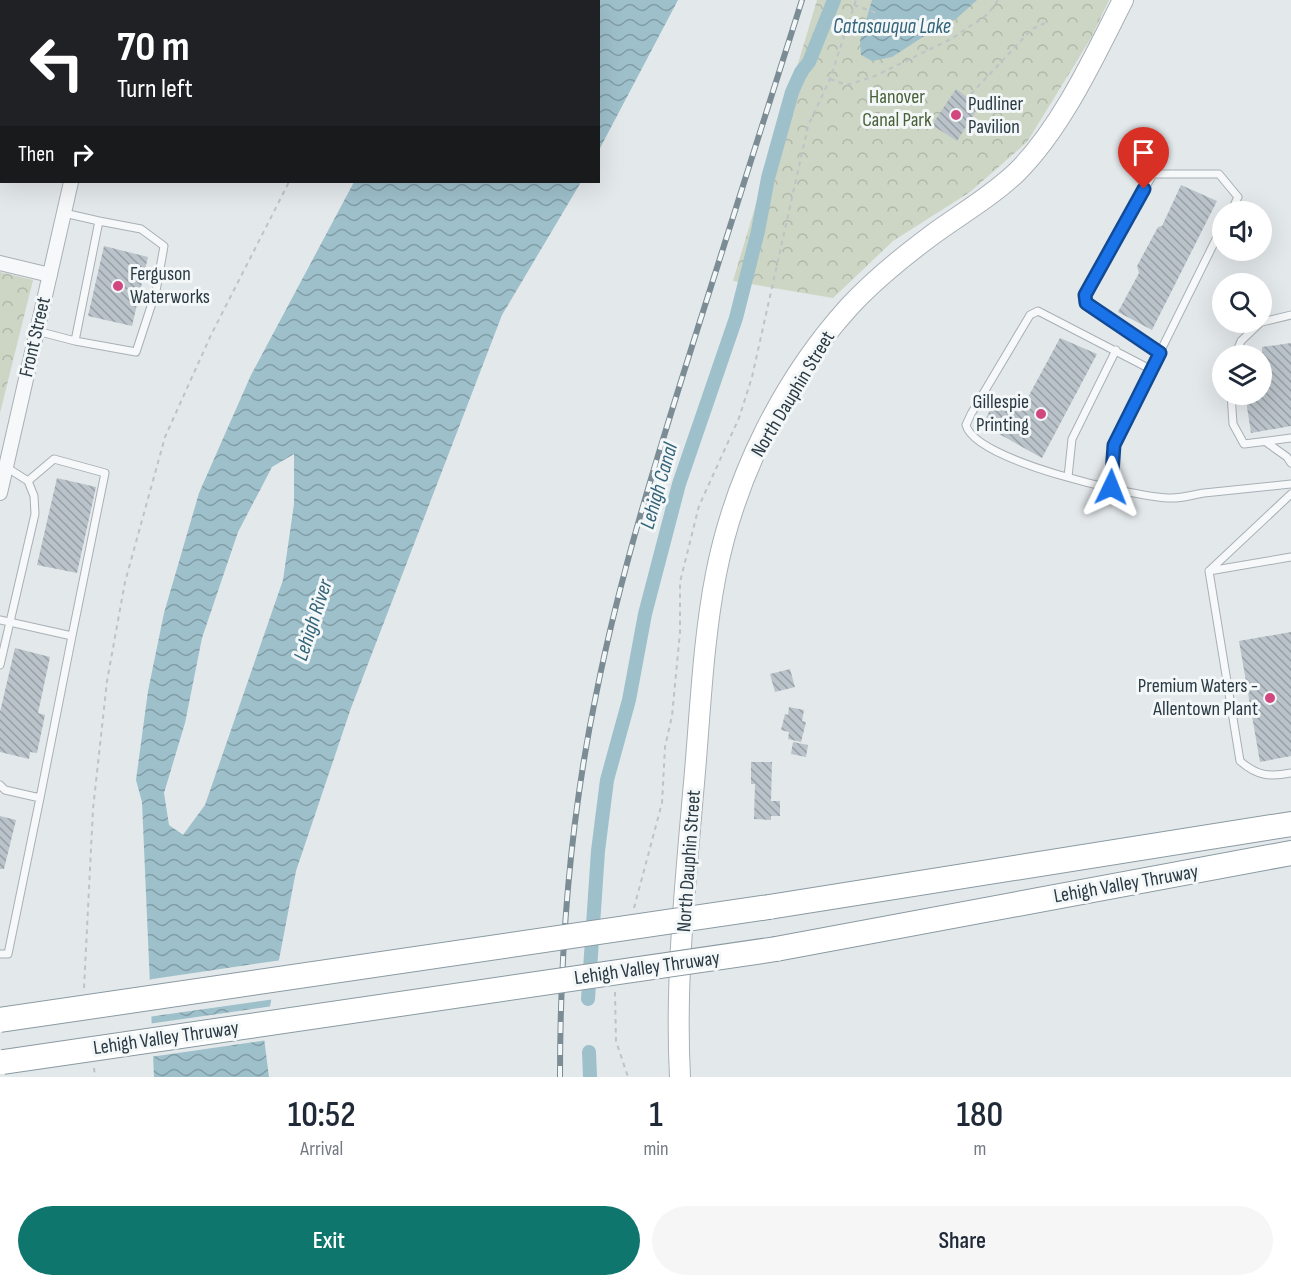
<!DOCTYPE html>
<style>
:root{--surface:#fff;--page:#f6f6f7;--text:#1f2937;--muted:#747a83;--accent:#0f766e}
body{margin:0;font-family:"Sofia Sans Condensed",sans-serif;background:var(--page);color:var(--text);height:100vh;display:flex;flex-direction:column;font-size:22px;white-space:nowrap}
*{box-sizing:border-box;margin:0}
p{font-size:20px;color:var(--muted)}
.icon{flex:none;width:33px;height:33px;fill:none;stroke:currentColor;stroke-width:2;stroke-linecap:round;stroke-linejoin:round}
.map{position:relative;height:1077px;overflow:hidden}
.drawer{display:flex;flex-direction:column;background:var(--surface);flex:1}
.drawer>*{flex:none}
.top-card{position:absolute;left:0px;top:0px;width:600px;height:183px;box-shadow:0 6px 24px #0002;background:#202124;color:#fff;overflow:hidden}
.controls{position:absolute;left:1212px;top:201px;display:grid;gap:12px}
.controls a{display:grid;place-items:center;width:60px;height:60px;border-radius:50%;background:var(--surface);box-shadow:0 6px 24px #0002;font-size:30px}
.pin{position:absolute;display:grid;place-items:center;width:51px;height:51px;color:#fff;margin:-62px -26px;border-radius:50% 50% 50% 0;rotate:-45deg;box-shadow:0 0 6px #0007}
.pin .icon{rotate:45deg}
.me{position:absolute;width:66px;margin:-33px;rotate:2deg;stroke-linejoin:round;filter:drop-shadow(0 0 4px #0008)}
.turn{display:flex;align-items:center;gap:21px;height:126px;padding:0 18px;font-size:27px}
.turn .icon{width:78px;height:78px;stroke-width:2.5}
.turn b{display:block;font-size:42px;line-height:51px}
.then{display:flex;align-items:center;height:57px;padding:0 18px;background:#0003;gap:12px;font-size:22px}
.eta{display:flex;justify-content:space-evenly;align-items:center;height:102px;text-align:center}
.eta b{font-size:36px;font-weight:600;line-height:42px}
.cta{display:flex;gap:12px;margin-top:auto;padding:12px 18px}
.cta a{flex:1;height:69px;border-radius:36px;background:var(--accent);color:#fff;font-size:24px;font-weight:600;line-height:69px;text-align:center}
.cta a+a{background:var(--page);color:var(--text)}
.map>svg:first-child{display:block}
.park{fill:url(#park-crowns)}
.water{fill:url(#water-waves);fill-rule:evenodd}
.pier{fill:#e3e8eb}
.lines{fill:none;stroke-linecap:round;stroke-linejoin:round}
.canal{stroke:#9ec0cb;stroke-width:14}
.building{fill:url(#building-back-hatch)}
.lane-casing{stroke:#a8b0b6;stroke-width:9}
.street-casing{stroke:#a8b0b6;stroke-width:16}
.secondary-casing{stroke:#a8b0b6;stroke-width:22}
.highway-casing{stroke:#8a9aa2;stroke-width:26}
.path{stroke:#bdc3c6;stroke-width:2;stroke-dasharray:4.5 4.5;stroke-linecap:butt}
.lane{stroke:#f6f8f9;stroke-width:7}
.street{stroke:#f6f8f9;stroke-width:14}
.secondary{stroke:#fff;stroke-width:20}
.highway{stroke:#fff;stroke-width:24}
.rail-casing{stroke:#7c8c95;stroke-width:6}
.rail{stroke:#f3f7f8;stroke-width:4;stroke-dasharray:11;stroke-linecap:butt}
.highway-bridge-casing{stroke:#8a9aa2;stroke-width:26;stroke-linecap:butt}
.highway-bridge{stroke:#fff;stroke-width:24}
.route-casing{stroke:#114b97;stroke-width:15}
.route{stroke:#1a73e8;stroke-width:10}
.poi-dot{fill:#d0487f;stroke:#f3f7f8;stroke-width:2}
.labels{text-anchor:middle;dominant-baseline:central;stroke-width:6;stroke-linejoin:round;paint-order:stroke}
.park-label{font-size:20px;fill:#496038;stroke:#f3f7f8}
.poi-label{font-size:20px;fill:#2a3a44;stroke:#f3f7f8;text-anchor:start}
.street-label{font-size:20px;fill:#2a3a44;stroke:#f3f7f8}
.water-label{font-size:21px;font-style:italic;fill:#346479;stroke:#f3f7f8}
</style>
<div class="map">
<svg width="1291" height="1077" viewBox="0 0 1291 1077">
<defs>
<pattern id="park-crowns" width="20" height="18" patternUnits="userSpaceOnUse" patternTransform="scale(1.5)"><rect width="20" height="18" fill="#cdd5c4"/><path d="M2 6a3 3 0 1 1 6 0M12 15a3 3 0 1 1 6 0" fill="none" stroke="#b0b8aa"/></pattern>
<pattern id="water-waves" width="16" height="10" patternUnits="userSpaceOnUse" patternTransform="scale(1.5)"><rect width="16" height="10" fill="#9ec0cb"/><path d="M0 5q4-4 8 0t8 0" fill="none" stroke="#819da6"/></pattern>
<pattern id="building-back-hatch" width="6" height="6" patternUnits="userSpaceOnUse" patternTransform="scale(1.5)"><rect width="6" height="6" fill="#bac3c9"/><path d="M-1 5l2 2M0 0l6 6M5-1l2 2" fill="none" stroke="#979fa5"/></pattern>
</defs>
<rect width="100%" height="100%" fill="#e3e8eb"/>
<!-- park -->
<path class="park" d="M817,0H1109L1091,38L1027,142L970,192L893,241L833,298L733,281Z
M0,272L33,280L0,413Z"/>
<!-- water -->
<path class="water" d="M480,0H678L599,150L598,2Z
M872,0H977L956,19L929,33L892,57L872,61L861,55L860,41Z
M354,182H581L502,315L351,708L296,871L264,1038L269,1077H154L142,802L136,780L148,691L164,613L199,493L251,375ZM294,454V504L283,580L205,805L183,835L169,825L164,793L185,723L202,638L238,532L272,467Z"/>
<!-- pier -->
<path class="pier" d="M282,960L275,999L148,1017L146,980Z
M273,1006L268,1040L150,1057L148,1024Z"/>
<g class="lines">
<!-- canal -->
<path class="canal" d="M588,999L598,851L607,780L629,700L645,614L679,484L736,318L758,231L768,178L792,92L801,72L809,62L834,0
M589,1052L590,1077"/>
</g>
<!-- building -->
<path class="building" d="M956,89L979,106L957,141L932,125Z
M1181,185L1217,201L1152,330L1118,312L1139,273L1137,266L1158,227L1162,226Z
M104,246L148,257L132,326L88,316Z
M1060,338L1097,354L1042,458L983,425L994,401L1020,412Z
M1291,343V426L1251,433L1245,394H1262V347Z
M57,478L96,487L77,573L37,565Z
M1291,632V756L1260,762L1239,641Z
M15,648L50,657L38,713L45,715L37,753L30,752L29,759L0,752V712Z
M790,669L795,687L775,692L770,674Z
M789,707L804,710L802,721L806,722L801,742L788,739L789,732L781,730L785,714L788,715Z
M793,742L808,745L806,757L791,754Z
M751,762H772L771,801H780V816H771V820L754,819L755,784H751Z
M0,816L16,820L4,869H0Z"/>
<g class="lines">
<defs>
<path id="lane" d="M127,0L134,2
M212,2L214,0
M1262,322L1291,315
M37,331L75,341L99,221L64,213
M75,341L136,352L156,291L164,246L141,229L99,221
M1160,353L1086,303L1085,295L1153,174H1219L1238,197L1231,212
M1235,356L1241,341L1261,322
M1152,370L1038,311L1030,315L971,414L966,425C975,461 1132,496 1168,498C1179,499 1192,495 1204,493C1233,490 1262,487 1291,484
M1231,394L1233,424L1244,444L1291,438
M1266,442L1287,457L1291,463
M1068,477L1072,439L1116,350
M1111,487L1114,445L1222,227
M1291,494L1209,571L1240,761C1257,776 1269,777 1291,773
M1209,571L1291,557
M0,620L72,636L105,473L54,459L28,481L6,467
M0,665L35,514L34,496L28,481
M0,785L5,790L40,798L72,636
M0,954H8L40,798"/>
<path id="street" d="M113,2V0
M0,263L50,275
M0,493L71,182"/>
<path id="secondary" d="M680,1077C675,983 685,888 693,794C700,721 702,646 716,574C735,477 783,380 849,307C873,281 900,259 928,238C957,216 990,198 1017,172C1062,127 1094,57 1123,0"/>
<path id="highway" d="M769,907L1291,824
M776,949L1291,853"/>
</defs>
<!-- lane casing -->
<use href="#lane" class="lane-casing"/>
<!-- street casing -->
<use href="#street" class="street-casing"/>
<!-- secondary casing -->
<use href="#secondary" class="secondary-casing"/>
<!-- highway casing -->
<use href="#highway" class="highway-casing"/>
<!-- path -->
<path class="path" d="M407,2L408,0
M854,5L879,14
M830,79L847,85L875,76L951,39L988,14L998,0
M971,94L1032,29L1045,23
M634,908L662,803L665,747L672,716L680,632V582L699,506L739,418L752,377L808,126L830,79L856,0
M84,988L93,809L107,681L125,582L165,437L211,335L289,182
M615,992L616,1041L628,1077
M94,1068L95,1077"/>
<!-- lane -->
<use href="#lane" class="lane"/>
<!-- street -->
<use href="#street" class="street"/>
<!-- secondary -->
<use href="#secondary" class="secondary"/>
<!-- highway -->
<use href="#highway" class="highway"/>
<defs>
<path id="rail" d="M560,1077C560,949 570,820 596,695C620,574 657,457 694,340C730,227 766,113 802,0"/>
</defs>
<!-- rail casing -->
<use href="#rail" class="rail-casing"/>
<!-- rail -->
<use href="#rail" class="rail"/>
<defs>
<path id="highway-bridge" d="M0,1020L769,907
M3,1062L776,949"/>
</defs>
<!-- highway-bridge casing -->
<use href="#highway-bridge" class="highway-bridge-casing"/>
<!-- highway-bridge -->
<use href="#highway-bridge" class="highway-bridge"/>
</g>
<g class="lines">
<defs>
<path id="route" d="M1111,487L1114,445L1160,353L1086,303L1085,295L1144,189"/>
</defs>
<!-- route casing -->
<use href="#route" class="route-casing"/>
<!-- route -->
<use href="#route" class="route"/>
</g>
<!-- markers -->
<g class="poi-dot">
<circle cx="956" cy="115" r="6"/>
<circle cx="118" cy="286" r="6"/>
<circle cx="1041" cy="414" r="6"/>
<circle cx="1270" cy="698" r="6"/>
</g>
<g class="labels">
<!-- park labels -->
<g class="park-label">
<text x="897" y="97">Hanover<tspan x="897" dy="23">Canal Park</tspan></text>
</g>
<!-- poi labels -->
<g class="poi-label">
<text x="968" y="104">Pudliner<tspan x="968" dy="23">Pavilion</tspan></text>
<text x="130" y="274">Ferguson<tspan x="130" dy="23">Waterworks</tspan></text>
<text x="1029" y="402" text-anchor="end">Gillespie<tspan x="1029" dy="23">Printing</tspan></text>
<text x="1258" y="686" text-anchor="end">Premium Waters -<tspan x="1258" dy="23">Allentown Plant</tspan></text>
</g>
<!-- street labels -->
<g class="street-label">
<text transform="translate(35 337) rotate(-77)">Front Street</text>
<text transform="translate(793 394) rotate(-59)">North Dauphin Street</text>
<text transform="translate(689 861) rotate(-86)">North Dauphin Street</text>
<text transform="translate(1126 884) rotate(-10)">Lehigh Valley Thruway</text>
<text transform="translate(647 968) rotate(-8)">Lehigh Valley Thruway</text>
<text transform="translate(166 1038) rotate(-8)">Lehigh Valley Thruway</text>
</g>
<!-- water labels -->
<g class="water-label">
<text x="892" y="26">Catasauqua Lake</text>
<text transform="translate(659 486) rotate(-74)">Lehigh Canal</text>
<text transform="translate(313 620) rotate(-72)">Lehigh River</text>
</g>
</g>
</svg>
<div class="controls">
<a><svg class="icon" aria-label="sound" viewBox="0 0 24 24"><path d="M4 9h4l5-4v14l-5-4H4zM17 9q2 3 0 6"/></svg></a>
<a><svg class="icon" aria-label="search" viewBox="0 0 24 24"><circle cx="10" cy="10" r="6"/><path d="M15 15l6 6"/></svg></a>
<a><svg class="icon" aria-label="layers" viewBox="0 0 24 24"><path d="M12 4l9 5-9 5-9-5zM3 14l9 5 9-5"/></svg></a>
</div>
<div class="pin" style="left:1144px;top:189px;background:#d93025"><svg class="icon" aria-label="arrive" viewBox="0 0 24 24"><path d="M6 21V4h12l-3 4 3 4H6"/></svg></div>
<svg class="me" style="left:1111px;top:487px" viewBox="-20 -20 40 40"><path d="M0-17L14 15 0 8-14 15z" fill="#1a73e8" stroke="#fff" stroke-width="4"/></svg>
<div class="top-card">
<div class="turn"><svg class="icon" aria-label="left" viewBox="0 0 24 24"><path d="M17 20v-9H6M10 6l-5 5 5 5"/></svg><div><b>70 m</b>Turn left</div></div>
<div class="then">Then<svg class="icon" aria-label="right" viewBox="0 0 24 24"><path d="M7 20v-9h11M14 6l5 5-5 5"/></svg></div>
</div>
</div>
<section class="drawer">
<div class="eta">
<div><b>10:52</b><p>Arrival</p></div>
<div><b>1</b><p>min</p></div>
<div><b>180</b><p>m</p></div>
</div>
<div class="cta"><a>Exit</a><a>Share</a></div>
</section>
